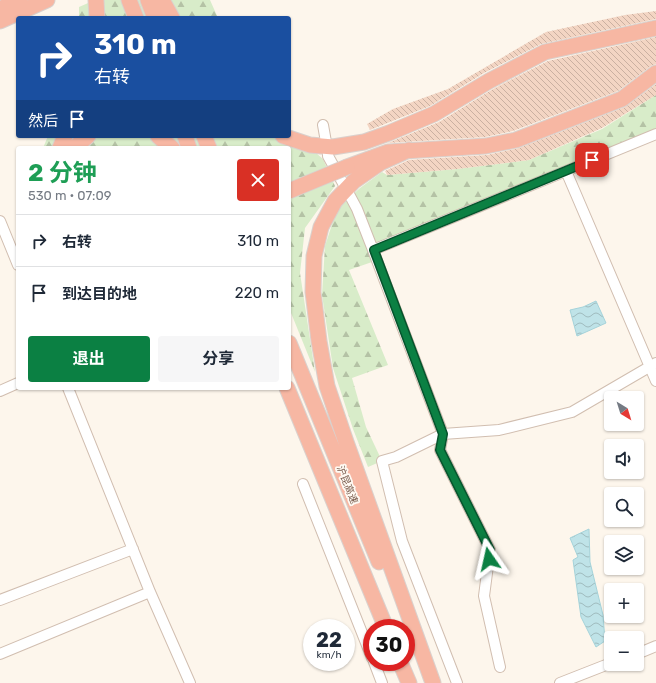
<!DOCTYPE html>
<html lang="zh">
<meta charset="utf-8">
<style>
:root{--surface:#fff;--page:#f6f6f7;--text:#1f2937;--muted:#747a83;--line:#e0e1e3;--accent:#0b8043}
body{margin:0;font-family:Rubik,"Noto Sans SC",sans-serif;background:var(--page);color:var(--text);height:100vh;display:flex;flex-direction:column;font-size:15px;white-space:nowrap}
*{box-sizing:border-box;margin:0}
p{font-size:13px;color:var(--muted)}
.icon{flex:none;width:22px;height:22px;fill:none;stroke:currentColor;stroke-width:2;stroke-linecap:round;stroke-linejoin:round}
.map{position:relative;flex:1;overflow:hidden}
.drawer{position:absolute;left:16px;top:146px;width:275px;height:244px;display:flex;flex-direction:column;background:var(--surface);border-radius:4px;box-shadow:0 1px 3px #0004}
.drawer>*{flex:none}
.banner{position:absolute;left:16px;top:16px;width:275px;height:122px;border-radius:4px;box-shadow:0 1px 3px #0004;background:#1a4fa0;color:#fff;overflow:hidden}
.needle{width:26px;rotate:142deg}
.controls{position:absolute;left:604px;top:391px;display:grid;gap:8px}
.controls a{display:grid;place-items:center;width:40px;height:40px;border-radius:4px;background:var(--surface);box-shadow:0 1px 3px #0004;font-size:20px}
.speed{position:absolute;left:303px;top:619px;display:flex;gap:8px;font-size:20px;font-weight:700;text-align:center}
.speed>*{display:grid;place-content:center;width:52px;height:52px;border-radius:50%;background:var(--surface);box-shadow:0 1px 3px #0004;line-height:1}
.speed small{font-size:10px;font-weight:400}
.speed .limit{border:6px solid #d22;background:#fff;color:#111}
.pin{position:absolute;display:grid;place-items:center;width:34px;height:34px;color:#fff;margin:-17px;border-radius:8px;box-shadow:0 2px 6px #0006}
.me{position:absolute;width:44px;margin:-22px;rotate:349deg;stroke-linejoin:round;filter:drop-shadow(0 0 3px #0008)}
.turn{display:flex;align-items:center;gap:14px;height:84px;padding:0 12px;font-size:18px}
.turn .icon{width:52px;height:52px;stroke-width:2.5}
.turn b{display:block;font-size:28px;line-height:34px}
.then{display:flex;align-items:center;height:38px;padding:0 12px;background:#0003;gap:8px;font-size:15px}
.round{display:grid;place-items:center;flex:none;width:42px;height:42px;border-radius:4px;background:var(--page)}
.head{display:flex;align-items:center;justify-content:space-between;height:68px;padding:0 12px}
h1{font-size:24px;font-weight:700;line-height:30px;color:#1e9e55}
.cta{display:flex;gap:8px;margin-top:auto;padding:8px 12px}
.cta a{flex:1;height:46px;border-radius:4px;background:var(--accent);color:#fff;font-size:16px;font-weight:700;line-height:46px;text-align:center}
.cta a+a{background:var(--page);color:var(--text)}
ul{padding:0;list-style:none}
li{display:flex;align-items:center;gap:12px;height:52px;padding:0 12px;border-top:1px solid var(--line)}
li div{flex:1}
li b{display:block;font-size:15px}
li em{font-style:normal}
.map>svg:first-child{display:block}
.forest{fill:url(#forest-firs)}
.water{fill:url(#water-waves);stroke:#a5d3da}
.building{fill:url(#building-back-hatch)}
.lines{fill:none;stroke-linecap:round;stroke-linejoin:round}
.minor-casing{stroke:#d1beb0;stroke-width:12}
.highway-casing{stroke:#dad1cd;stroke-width:17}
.minor{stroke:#fff;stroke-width:10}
.highway{stroke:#f7b7a3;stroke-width:15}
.highway-bridge-casing{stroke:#dad1cd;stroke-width:17;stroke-linecap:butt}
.highway-bridge{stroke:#f7b7a3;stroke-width:15}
.route-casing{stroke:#07532c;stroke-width:10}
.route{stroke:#0b8043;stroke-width:7}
.labels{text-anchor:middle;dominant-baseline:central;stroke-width:3.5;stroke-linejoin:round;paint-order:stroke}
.street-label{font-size:10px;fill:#7a5c4d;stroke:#fffaf3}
</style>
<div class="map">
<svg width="656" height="683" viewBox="0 0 656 683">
<defs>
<pattern id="forest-firs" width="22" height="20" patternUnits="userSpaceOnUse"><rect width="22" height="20" fill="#d8ecc9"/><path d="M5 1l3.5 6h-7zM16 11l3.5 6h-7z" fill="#b4c2a5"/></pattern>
<pattern id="water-waves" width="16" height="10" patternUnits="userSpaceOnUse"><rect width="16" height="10" fill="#bfe3e8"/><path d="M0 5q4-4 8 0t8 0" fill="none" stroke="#a0bbbe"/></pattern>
<pattern id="building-back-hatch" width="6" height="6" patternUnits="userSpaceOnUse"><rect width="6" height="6" fill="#f3d5c3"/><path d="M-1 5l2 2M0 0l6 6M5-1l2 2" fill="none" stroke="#cab0a1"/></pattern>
</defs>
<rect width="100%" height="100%" fill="#fdf6ec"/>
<!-- forest -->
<path class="forest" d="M95,0H210L218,18H79V7Z
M656,95V134L368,251L372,262L349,270L388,365L352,378L366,427L382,461L368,467L353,429L333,368L322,295L325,246L337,209L360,188L382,172L387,175L457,169L529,160L602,129Z
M289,130L323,159L335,186L305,228L300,273L315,372L289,308V148H43L48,136H289Z"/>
<!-- water -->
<path class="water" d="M596,301L606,323L577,336L570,310L583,307Z
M589,529L590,562L603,615L605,641L596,647L581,617L573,560L578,557L570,538Z"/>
<!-- building -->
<path class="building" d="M656,11V19L541,44L484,73L430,106L370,130L367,124L393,109L448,89L546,32L625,15Z
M656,37V64L651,66L618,91L513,131L485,137L388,143L439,122L493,89L548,61Z
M656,84V95L602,128L529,160L457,169L387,175L385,171L409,160L487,155L519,148L625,107Z"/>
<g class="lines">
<defs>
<path id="minor" d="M323,125L326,142
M656,134L566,171L656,381
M328,152V156L344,185
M349,194L357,209L373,250L566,171
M0,221L18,265
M373,250L443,434L440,450L490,550L484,596L500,667
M68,388L150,592L190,683
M0,391L18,383
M303,484L372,658
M0,600L133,549
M0,654L150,592
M637,654L656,646
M374,662L382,683
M457,683L402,541L382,461L396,457L443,434L499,430L572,412L656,363
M560,683L611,663"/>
<path id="highway" d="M96,0L97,18
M129,0L136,18
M148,0L155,18
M162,0L172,18
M0,9L20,0
M0,21L47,0
M158,136L172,148
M185,136L189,148
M204,136L209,148
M283,136L310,145L333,147L364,142L389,133L434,114L489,81L545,52L656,28
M60,148L65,136
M74,148L88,136
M409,150L380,163L354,181L335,201L321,227L314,256L313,292L319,341L327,386L346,442L433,683
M347,167L388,152L486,146L516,140L622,99L656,73
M289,343L379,562
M287,388L386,628
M400,662L409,683"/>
</defs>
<!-- minor casing -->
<use href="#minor" class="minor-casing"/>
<!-- highway casing -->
<use href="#highway" class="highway-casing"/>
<!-- minor -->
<use href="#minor" class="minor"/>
<!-- highway -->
<use href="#highway" class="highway"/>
<defs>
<path id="highway-bridge" d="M289,191L347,167"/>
</defs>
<!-- highway-bridge casing -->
<use href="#highway-bridge" class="highway-bridge-casing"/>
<!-- highway-bridge -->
<use href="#highway-bridge" class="highway-bridge"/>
</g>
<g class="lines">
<defs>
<path id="route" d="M489,559L490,550L440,450L443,434L374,250L592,160"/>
</defs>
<!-- route casing -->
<use href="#route" class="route-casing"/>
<!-- route -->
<use href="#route" class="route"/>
</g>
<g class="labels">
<!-- street labels -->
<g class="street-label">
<text transform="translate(347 485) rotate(68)">沪昆高速</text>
</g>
</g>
</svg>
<div class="controls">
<a><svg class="needle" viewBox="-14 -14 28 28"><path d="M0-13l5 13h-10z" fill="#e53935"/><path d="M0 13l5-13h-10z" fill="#747a83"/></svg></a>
<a><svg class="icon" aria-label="sound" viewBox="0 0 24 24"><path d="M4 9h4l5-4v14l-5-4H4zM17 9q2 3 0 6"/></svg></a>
<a><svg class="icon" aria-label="search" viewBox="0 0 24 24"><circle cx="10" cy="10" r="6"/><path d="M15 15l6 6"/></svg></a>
<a><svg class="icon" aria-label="layers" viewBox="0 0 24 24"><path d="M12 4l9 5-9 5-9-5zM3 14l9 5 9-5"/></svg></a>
<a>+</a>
<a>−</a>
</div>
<div class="speed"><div>22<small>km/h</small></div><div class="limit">30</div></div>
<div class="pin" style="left:592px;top:160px;background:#d93025"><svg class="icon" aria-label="arrive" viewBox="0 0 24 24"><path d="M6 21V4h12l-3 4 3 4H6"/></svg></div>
<svg class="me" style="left:489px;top:559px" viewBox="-20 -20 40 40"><path d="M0-17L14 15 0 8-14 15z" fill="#0b8043" stroke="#fff" stroke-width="4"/></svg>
<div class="banner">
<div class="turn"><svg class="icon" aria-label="right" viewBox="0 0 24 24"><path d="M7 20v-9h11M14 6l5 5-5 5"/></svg><div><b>310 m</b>右转</div></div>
<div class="then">然后<svg class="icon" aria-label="arrive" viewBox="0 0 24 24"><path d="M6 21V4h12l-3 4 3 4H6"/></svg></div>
</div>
<section class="drawer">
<div class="head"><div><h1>2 分钟</h1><p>530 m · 07:09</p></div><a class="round" style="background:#d93025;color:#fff"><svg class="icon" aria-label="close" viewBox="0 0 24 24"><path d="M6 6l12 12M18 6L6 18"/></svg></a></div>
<ul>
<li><svg class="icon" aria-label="right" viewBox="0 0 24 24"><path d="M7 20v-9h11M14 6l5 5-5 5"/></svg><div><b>右转</b></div><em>310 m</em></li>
<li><svg class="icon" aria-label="arrive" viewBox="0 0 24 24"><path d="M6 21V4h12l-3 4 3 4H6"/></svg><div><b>到达目的地</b></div><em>220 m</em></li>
</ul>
<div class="cta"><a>退出</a><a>分享</a></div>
</section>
</div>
